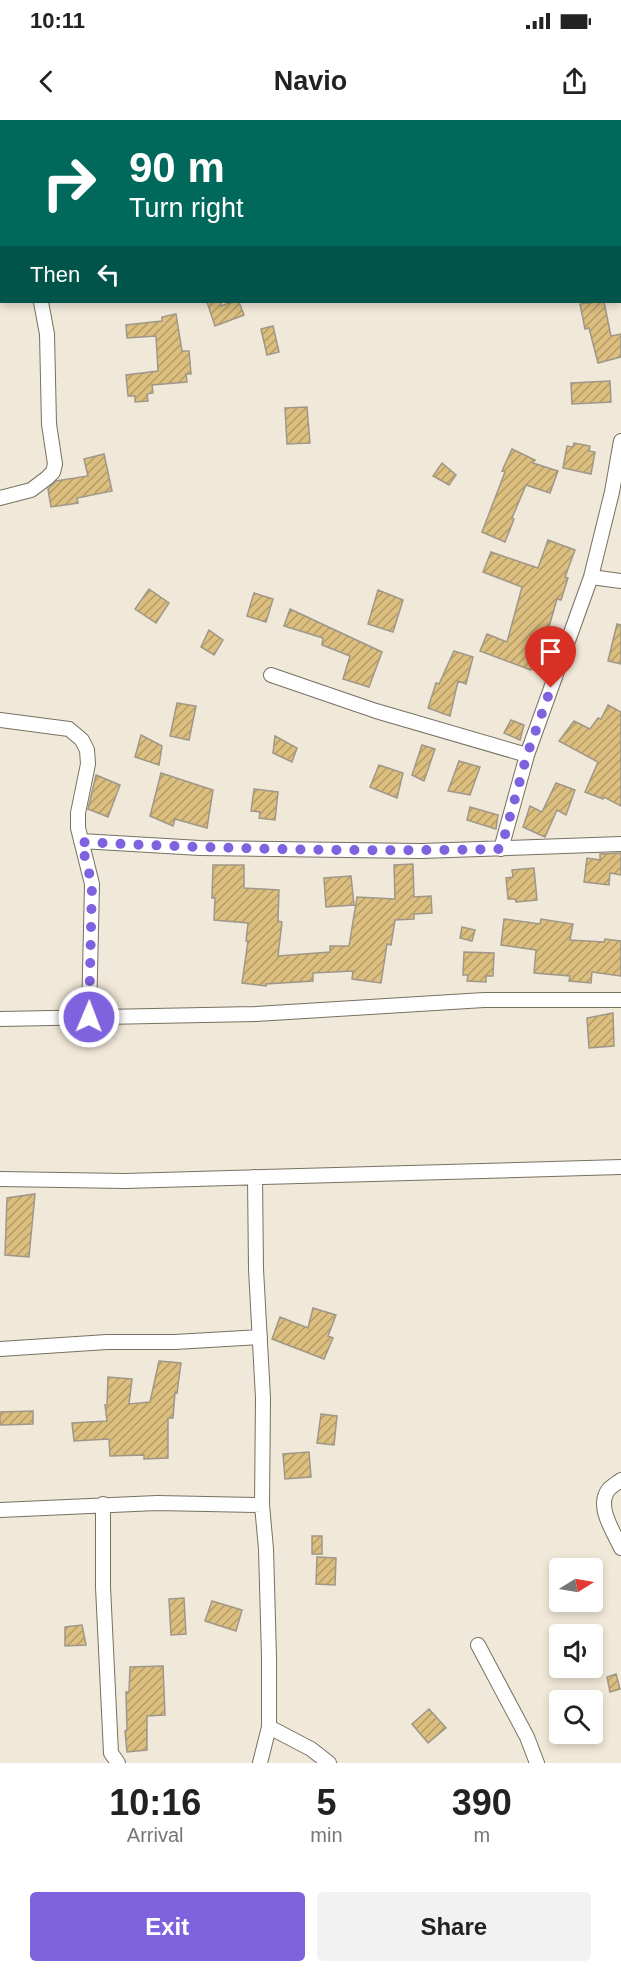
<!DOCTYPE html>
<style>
:root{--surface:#fff;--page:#f2f2f2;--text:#222;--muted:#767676;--accent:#7f62dd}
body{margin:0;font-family:Helvetica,sans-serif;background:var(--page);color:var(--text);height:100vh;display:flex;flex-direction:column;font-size:22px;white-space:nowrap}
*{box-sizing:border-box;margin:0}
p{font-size:20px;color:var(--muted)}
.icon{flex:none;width:33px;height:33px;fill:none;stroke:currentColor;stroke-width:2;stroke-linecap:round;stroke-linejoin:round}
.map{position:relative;height:1643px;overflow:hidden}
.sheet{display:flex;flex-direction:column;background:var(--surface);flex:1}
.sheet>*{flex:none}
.hud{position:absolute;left:0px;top:0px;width:621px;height:183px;box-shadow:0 3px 9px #0003;background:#00695c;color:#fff;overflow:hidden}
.needle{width:39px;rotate:79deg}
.fabs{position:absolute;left:549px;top:1438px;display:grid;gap:12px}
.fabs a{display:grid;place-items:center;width:54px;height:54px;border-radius:6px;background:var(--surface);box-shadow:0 3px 9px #0003;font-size:30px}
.pin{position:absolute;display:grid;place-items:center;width:51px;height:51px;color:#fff;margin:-62px -26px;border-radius:50% 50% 50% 0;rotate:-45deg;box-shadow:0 0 6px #0007}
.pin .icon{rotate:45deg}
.me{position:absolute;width:66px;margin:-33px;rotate:1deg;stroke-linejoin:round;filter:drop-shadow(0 0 4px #0008)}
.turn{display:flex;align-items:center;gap:21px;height:126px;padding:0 30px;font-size:27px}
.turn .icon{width:78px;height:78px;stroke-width:2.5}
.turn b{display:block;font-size:42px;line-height:51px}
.then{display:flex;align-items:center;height:57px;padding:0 30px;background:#0003;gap:12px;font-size:22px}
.eta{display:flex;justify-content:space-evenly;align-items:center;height:102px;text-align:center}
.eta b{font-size:36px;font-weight:600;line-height:42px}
.action{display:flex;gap:12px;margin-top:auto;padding:12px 30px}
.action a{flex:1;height:69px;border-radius:6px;background:var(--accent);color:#fff;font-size:24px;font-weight:600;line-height:69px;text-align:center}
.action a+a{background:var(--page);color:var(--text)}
.status{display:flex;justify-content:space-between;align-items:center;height:42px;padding:0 30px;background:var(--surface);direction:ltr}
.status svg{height:16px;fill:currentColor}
header{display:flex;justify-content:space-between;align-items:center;height:78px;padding:0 30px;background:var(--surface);font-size:27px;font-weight:600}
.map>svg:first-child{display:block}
.building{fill:url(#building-hatch);stroke:#9f9788;stroke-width:1.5}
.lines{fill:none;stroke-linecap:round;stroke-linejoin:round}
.minor-casing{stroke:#787162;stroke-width:16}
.minor{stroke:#fff;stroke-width:14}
.route{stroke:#7f62dd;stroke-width:10;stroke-dasharray:0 18}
</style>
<div class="status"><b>10:11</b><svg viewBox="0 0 49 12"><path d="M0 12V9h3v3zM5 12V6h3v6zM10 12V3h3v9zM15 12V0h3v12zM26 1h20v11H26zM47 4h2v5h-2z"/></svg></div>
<header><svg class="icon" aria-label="back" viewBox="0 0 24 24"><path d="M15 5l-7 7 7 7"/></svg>Navio<svg class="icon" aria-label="share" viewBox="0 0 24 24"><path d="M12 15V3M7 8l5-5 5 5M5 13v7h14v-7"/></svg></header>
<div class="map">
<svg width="621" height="1643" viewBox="0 0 621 1643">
<defs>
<pattern id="building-hatch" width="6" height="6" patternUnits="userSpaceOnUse" patternTransform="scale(1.5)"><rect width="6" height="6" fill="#dcbe7f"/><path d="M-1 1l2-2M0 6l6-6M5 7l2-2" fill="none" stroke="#b49c69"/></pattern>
</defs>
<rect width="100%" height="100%" fill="#f0e8d8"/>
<!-- building -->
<path class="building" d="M207,182H221V186L232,182H239L244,195L215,206Z
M593,182H604L611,216L621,214V237L598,243L589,208L585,209L580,184Z
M176,194L182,231H189L191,254H186L187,262L152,265L153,273L147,274L148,281L135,282V276H128L126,255L158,251L156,216L127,218L126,205L162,201V197Z
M273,206L279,232L267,235L261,209Z
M610,261L611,282L572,284L571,263Z
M307,287L310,323L287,324L285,288Z
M574,323L590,326L589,331L595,332L591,354L563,348L567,326L573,327Z
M512,329L535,340L533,343L558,351L550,373L526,365L512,398L514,399L505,422L482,412L505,352L502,351Z
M104,334L112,371L77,378L78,383L51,387L48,369L56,361L88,356L84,339Z
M442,343L456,355L449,365L433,356Z
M548,420L575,430L565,457L568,458L561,480L557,479L546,517L543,516L531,550L480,531L487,514L507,522L522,467L483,452L491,432L538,448Z
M149,469L169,483L156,503L135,489Z
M378,470L403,480L393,512L368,504Z
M254,473L273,479L266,502L247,496Z
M290,489L382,532L369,567L343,559L350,536L322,525L323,518L284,506Z
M617,504L621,505V544L608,541Z
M209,510L223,520L214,535L201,527Z
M454,531L473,537L466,564L458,561L450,596L428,588L436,563L439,564Z
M177,583L196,586L189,620L170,616Z
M608,585L621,592V686L604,677L603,679L585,672L598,642L559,621L574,601L590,609L598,598L601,599Z
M511,600L524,605L520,620L504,613Z
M141,615L162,626L159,645L135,637Z
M275,616L297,628L292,642L273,633Z
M422,625L435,629L424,661L412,655Z
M459,641L480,647L470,675L448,671Z
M379,645L403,653L397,678L370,667Z
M161,653L213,670L207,708L175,699L173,706L150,696Z
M96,655L120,665L108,697L88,689Z
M556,663L575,670L566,695L557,690L545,717L523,707L530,686L542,692Z
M254,669L278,672L275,700L259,698L260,692L251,691Z
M470,687L498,695L496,709L467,700Z
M621,733V755L610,753L609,765L584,762L587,738L600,740V734Z
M413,744L414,777L431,776L432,793L414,794V799L395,800L391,825L387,824L381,863L352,859L353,851L313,853V861L266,864V866L242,863L248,821H246L248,803L214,800L215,778H212L213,745H244V768L279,770L278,801L282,802L278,836L330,832V826H349L357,777L395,779L394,745Z
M534,748L537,780L516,782L515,779H508L506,758L513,757L512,750Z
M351,756L354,785L326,787L324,758Z
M504,799L540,804L541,799L573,804L570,820L604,822L605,819L621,821V856L592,852L591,863L569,861L570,856L534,853L536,830L501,825Z
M462,807L475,810L472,821L460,818Z
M464,832L494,833L493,856H486V862L467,861L468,855H463Z
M613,893L614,926L589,928L587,898Z
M35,1074L29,1137L5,1135L7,1078Z
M313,1188L336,1195L328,1216L333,1218L324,1239L272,1219L280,1197L308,1208Z
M159,1241L181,1243L177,1273L175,1272L173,1298H168V1338L144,1339V1335L110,1336L109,1319L74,1321L72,1303L107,1301L105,1285H107L108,1257L132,1259L129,1284L150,1282Z
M33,1291V1304L0,1305V1292Z
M321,1294L337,1296L334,1325L317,1323Z
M309,1332L311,1357L285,1359L283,1334Z
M312,1416H322V1434H312Z
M317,1437L336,1438L335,1465L316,1464Z
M184,1478L186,1514L171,1515L169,1479Z
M212,1481L242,1490L236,1511L205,1501Z
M82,1505L86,1525L65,1526V1507Z
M163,1546L165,1595L147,1596V1630L127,1632L125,1611L127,1610L126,1572H129L130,1547Z
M616,1554L620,1569L610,1572L607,1557Z
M429,1589L446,1608L428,1623L412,1604Z"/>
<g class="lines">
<defs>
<path id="minor" d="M26,0V2
M512,0V2
M620,87L621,86
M0,378L31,370L47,358L53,352L55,344L49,304L47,214L41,182
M591,457L621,461
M271,555L376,591L527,635
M0,600L69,609L82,620L87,630L88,644L78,693V708L92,764L89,897
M81,721L200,728L421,731L621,724
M501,729L527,635L591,457L612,372L621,321
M0,899L256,894L484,880H621
M255,1057L256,1149L263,1278L262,1385L266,1429L269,1537V1607L260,1643
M0,1059L125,1061L621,1047
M0,1229L107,1222H175L260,1217
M621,1360C617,1363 612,1366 609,1369C595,1386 614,1412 621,1428
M103,1384V1467L111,1633L118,1643
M0,1390L157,1383L262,1385
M478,1525L527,1617L537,1643
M269,1607L311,1629L329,1643"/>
</defs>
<!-- minor casing -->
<use href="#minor" class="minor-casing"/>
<!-- minor -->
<use href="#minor" class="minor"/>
</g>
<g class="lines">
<!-- route -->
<path class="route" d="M89,897L92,764L81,722C221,729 361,732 501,729L527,635L551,568"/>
</g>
</svg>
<div class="fabs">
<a><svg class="needle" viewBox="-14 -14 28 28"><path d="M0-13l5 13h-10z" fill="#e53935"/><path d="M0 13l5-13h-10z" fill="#767676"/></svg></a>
<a><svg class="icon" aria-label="sound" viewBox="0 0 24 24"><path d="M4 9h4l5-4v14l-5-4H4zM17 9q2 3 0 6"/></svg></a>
<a><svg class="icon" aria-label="search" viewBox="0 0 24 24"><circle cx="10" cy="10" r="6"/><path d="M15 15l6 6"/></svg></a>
</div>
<div class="pin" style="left:551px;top:568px;background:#d93025"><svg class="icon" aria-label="arrive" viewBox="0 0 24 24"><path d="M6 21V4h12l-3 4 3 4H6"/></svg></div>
<svg class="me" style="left:89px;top:897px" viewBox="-20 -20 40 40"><circle r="17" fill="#7f62dd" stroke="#fff" stroke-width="3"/><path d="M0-11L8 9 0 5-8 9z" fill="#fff"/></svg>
<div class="hud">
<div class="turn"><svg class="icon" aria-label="right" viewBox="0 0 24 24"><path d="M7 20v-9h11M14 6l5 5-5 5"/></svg><div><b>90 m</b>Turn right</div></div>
<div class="then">Then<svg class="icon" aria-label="left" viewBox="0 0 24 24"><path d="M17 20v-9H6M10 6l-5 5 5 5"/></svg></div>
</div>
</div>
<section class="sheet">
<div class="eta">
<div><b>10:16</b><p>Arrival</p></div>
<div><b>5</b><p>min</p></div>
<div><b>390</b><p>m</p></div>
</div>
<div class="action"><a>Exit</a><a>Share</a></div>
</section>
